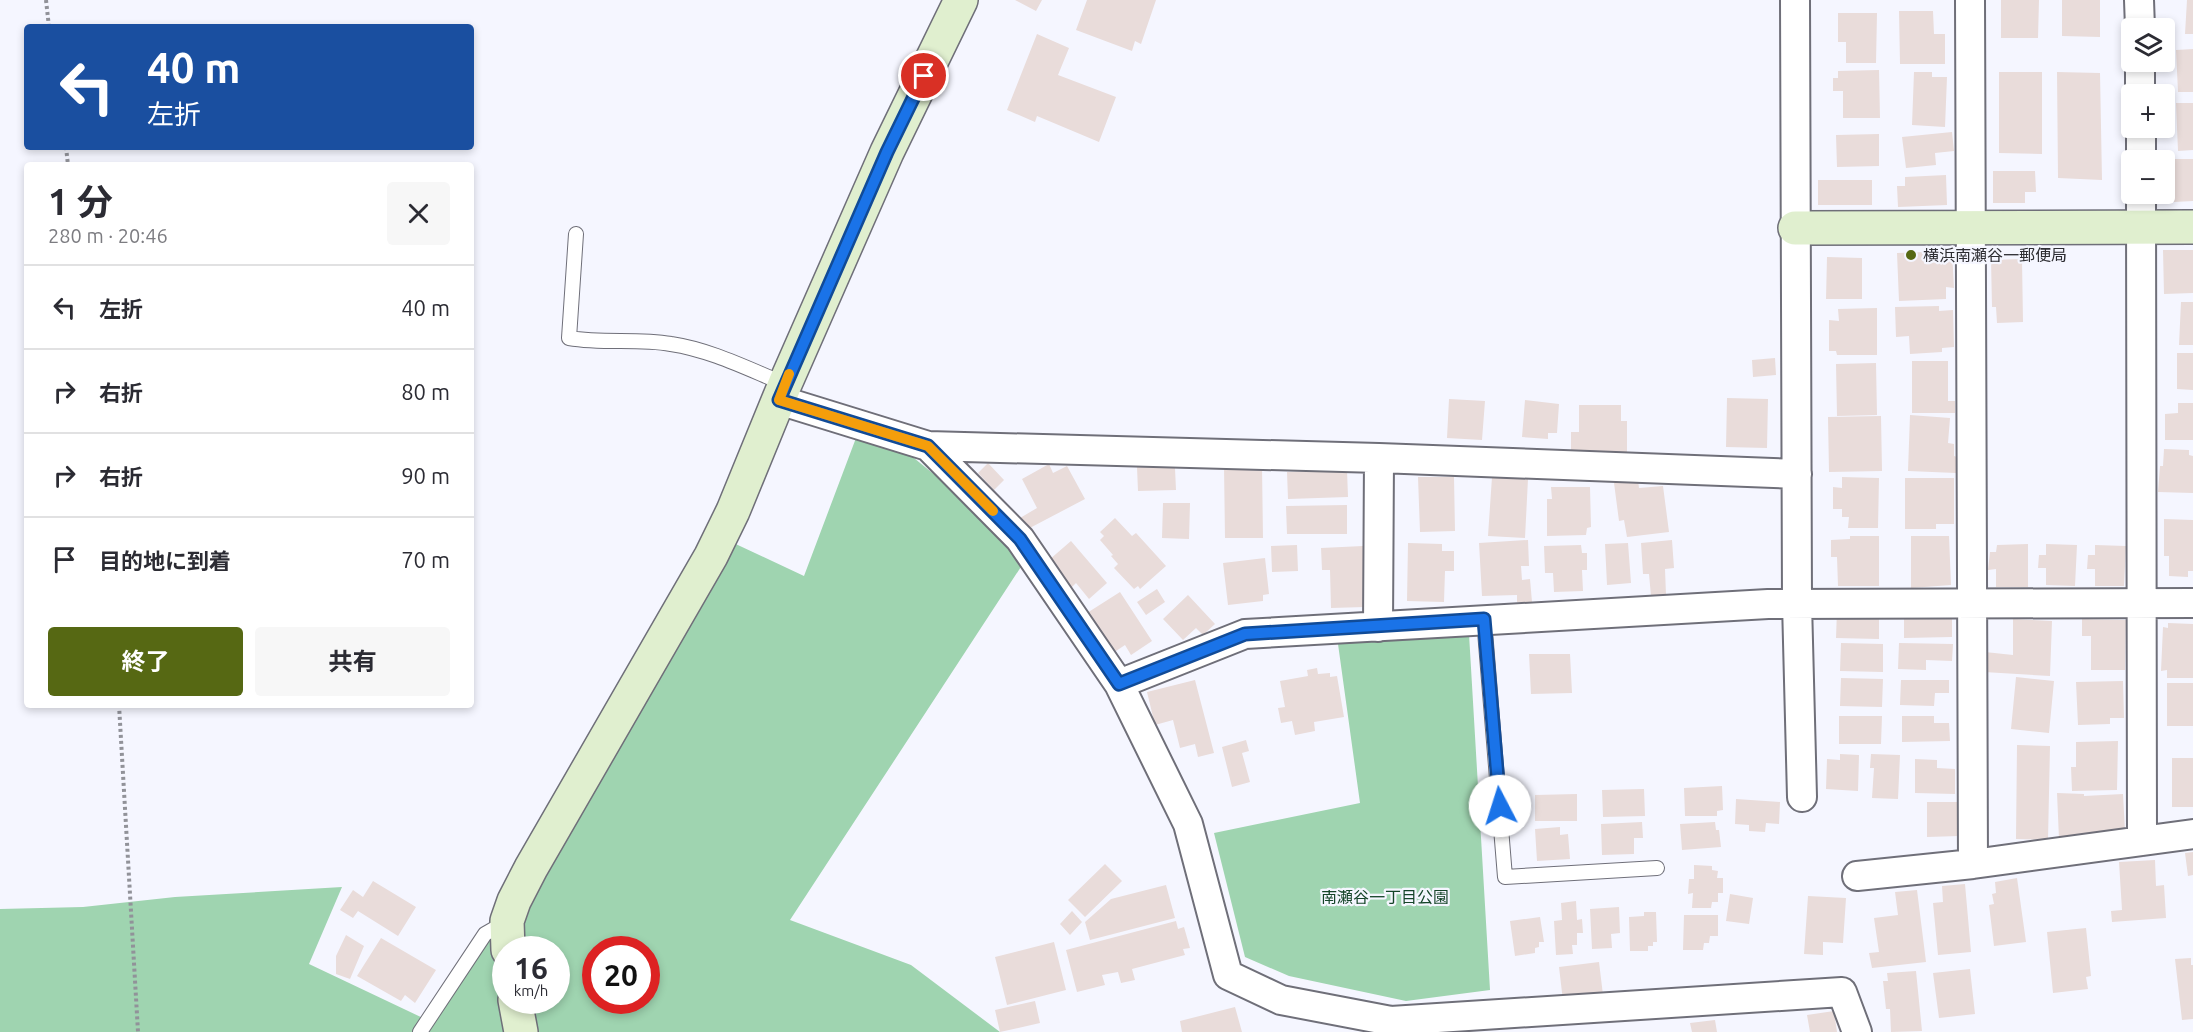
<!DOCTYPE html>
<html lang="ja">
<meta charset="utf-8">
<style>
:root{--surface:#fff;--page:#f7f7f7;--text:#2b2b33;--muted:#7c7c81;--line:#e1e1e2;--accent:#566813}
body{margin:0;font-family:Ubuntu,"Noto Sans JP",sans-serif;background:var(--page);color:var(--text);height:100vh;display:flex;flex-direction:column;font-size:22px;white-space:nowrap}
*{box-sizing:border-box;margin:0}
p{font-size:20px;color:var(--muted)}
.icon{flex:none;width:33px;height:33px;fill:none;stroke:currentColor;stroke-width:2;stroke-linecap:round;stroke-linejoin:round}
.map{position:relative;flex:1;overflow:hidden}
.panel{position:absolute;left:24px;top:162px;width:450px;height:546px;display:flex;flex-direction:column;background:var(--surface);border-radius:6px;box-shadow:0 3px 9px #0003}
.panel>*{flex:none}
.top-card{position:absolute;left:24px;top:24px;width:450px;height:126px;border-radius:6px;box-shadow:0 3px 9px #0003;background:#1a4fa0;color:#fff;overflow:hidden}
.buttons{position:absolute;left:2121px;top:18px;display:grid;gap:12px}
.buttons a{display:grid;place-items:center;width:54px;height:54px;border-radius:6px;background:var(--surface);box-shadow:0 3px 9px #0003;font-size:30px}
.speed{position:absolute;left:492px;top:936px;display:flex;gap:12px;font-size:30px;font-weight:700;text-align:center}
.speed>*{display:grid;place-content:center;width:78px;height:78px;border-radius:50%;background:var(--surface);box-shadow:0 3px 9px #0003;line-height:1}
.speed small{font-size:15px;font-weight:400}
.speed .limit{border:9px solid #d22;background:#fff;color:#111}
.pin{position:absolute;display:grid;place-items:center;width:51px;height:51px;color:#fff;margin:-26px;border:3px solid #fff;border-radius:50%;box-shadow:0 2px 6px #0007}
.me{position:absolute;width:66px;margin:-33px;rotate:355deg;stroke-linejoin:round;filter:drop-shadow(0 0 4px #0008)}
.turn{display:flex;align-items:center;gap:21px;height:126px;padding:0 24px;font-size:27px}
.turn .icon{width:78px;height:78px;stroke-width:2.5}
.turn b{display:block;font-size:42px;line-height:51px}
.round{display:grid;place-items:center;flex:none;width:63px;height:63px;border-radius:6px;background:var(--page)}
.summary{display:flex;align-items:center;justify-content:space-between;height:102px;padding:0 24px}
h1{font-size:36px;font-weight:700;line-height:45px}
.primary-button{display:flex;gap:12px;margin-top:auto;padding:12px 24px}
.primary-button a{flex:1;height:69px;border-radius:6px;background:var(--accent);color:#fff;font-size:24px;font-weight:700;line-height:69px;text-align:center}
.primary-button a+a{background:var(--page);color:var(--text)}
ul{padding:0;list-style:none}
li{display:flex;align-items:center;gap:18px;height:84px;padding:0 24px;border-top:2px solid var(--line)}
li div{flex:1}
li b{display:block;font-size:22px}
li em{font-style:normal}
.map>svg:first-child{display:block}
.green{fill:#9fd4b0;fill-rule:evenodd}
.building{fill:#e9dcda}
.lines{fill:none;stroke-linecap:round;stroke-linejoin:round}
.lane-casing{stroke:#6f6f79;stroke-width:16}
.street-casing{stroke:#6f6f79;stroke-width:32}
.secondary-casing{stroke:#6f6f79;stroke-width:36}
.path{stroke:#919299;stroke-width:4;stroke-dasharray:3 3;stroke-linecap:butt}
.lane{stroke:#fff;stroke-width:14}
.street{stroke:#fff;stroke-width:28}
.secondary{stroke:#e0efcf;stroke-width:33}
.route-casing{stroke:#114b97;stroke-width:15}
.route{stroke:#1a73e8;stroke-width:10}
.slow{stroke:#f59e0b;stroke-width:10}
.poi-dot{fill:#566813;stroke:#f5f6ff;stroke-width:2}
.labels{text-anchor:middle;dominant-baseline:central;stroke-width:4.5;stroke-linejoin:round;paint-order:stroke}
.poi-label{font-size:16px;fill:#2d2d32;stroke:#f5f6ff;text-anchor:start}
.park-label{font-size:16px;fill:#154529;stroke:#f5f6ff}
</style>
<div class="map">
<svg width="2193" height="1032" viewBox="0 0 2193 1032">
<rect width="100%" height="100%" fill="#f5f6ff"/>
<!-- green -->
<path class="green" d="M856,438L903,449L1030,553L790,920L911,965L1000,1032H0V909L83,907L175,897L342,887L309,964L425,1019L536,854L725,539L804,576ZM506,950H556V1000H506ZM596,950H646V1000H596Z
M1469,634L1490,990L1406,1001L1289,976L1245,957L1214,833L1360,803L1338,644Z"/>
<!-- building -->
<path class="building" d="M1015,0H1042L1036,11Z
M1087,0H1156L1141,44L1135,41L1132,51L1076,30Z
M2001,0H2039L2038,38H2001Z
M2062,0H2100V37L2062,36Z
M2187,0H2193V34H2185Z
M1899,11H1933L1934,34H1945V64H1900Z
M1838,13H1877L1876,63H1846V42H1838Z
M1037,34L1069,48L1058,75L1116,97L1099,142L1037,116L1035,122L1007,110Z
M2193,49V92H2178L2176,50Z
M1879,70L1880,118H1843V91H1833V78H1838V71Z
M1914,72H1932V77H1947L1945,127L1912,125Z
M1999,72H2042V154L1999,153Z
M2057,72L2100,73L2102,180L2058,178Z
M2176,103H2193V150L2178,151Z
M1952,132L1954,151L1935,153L1936,165L1906,168L1902,137Z
M1879,134V166L1837,167L1836,135Z
M2173,159H2193V201L2174,202Z
M1993,171H2035L2036,192H2025V203H1993Z
M1946,175L1947,205L1898,207L1897,186H1905V177Z
M1818,180H1872V205H1818Z
M2163,250H2193V293L2164,294Z
M1952,251L1954,288L1946,287V299L1899,301L1897,253Z
M1827,257L1862,258V299H1826Z
M2022,259L2023,322L1997,323L1996,307H1992L1991,260Z
M2181,302H2193V345H2179Z
M1939,306V311L1953,310L1954,347L1942,348V352L1910,354L1909,336L1896,337L1895,307Z
M1877,308V355H1837L1836,351H1829V320L1839,321L1838,309Z
M2177,353H2193V390L2177,389Z
M1775,358L1776,375L1753,377L1752,360Z
M1912,361H1948V401H1955V413H1912Z
M1876,363L1877,415L1837,416L1836,364Z
M1727,398L1768,399L1767,448L1726,447Z
M1449,399L1485,401L1482,440L1447,438Z
M1525,400L1559,404L1557,433H1548V439L1522,437Z
M2178,403H2193V440H2165V414L2178,413Z
M1579,405H1621V421H1627V452H1571V432H1579Z
M1910,415L1950,418L1948,443L1954,444V456L1957,457L1956,473L1908,471Z
M1881,416L1882,471L1829,472L1828,417Z
M2164,449L2189,450V455L2193,456V493L2158,492L2160,466H2163Z
M988,463L1004,480L994,490L978,473Z
M1049,464L1053,473L1067,466L1085,499L1026,530L1020,518L1037,508L1022,479Z
M1224,466H1262L1263,538H1225Z
M1137,467L1175,468L1176,490L1138,491Z
M1347,470L1348,497L1288,499L1287,472Z
M1418,477H1454L1455,531L1420,532Z
M1492,477L1528,479L1525,538L1488,536Z
M1842,477L1879,478L1878,528H1848L1849,517H1842V509H1833V487L1842,488Z
M1905,478H1954V524H1936V529H1905Z
M1638,480L1639,488L1663,486L1669,532L1627,537L1624,520L1619,521L1614,483Z
M1551,487H1590L1591,527L1587,528L1586,535L1547,536V499H1552Z
M1163,503H1190L1189,539L1162,538Z
M1347,505V534H1287L1286,506Z
M1115,518L1132,536L1136,533L1166,566L1140,589L1138,586L1134,589L1114,568L1118,564L1111,556L1113,555L1100,540L1104,536L1100,532Z
M2164,519L2193,520V571H2188V577L2169,576V556H2164Z
M1850,536H1879V586H1838L1837,557H1831V540L1850,539Z
M1911,536H1949L1951,585L1911,588Z
M1528,540L1529,566H1521L1522,580L1530,579L1532,602H1517V595L1482,596L1479,543Z
M1672,540L1674,568L1665,569L1666,595L1651,596L1649,574H1643L1641,543Z
M1071,541L1107,583L1089,599L1076,583L1072,587L1049,560Z
M1408,543L1442,544V551H1454V571H1445L1444,602L1407,601Z
M1628,543L1631,583L1607,585L1605,544Z
M2028,544V587H1996V569L1988,570L1990,552H1996L1997,545Z
M2046,544L2077,545L2075,586L2046,585V568H2038L2039,555H2046Z
M1297,545L1298,571L1272,572L1271,546Z
M1581,545L1582,553H1587V570H1582L1583,591L1554,592L1553,573H1545L1544,546Z
M2095,545L2126,546L2124,586H2095V569H2087L2088,555H2095Z
M1363,546L1365,607L1331,608L1330,570H1322L1321,548Z
M1265,558L1269,594L1263,595V601L1228,605L1223,563Z
M1157,589L1165,602L1146,615L1137,602Z
M1120,592L1152,641L1131,655L1125,645L1113,653L1087,613Z
M1188,595L1215,624L1203,635L1196,628L1183,640L1163,619Z
M1837,610L1879,611V639L1836,638Z
M1944,614L1945,619H1952V637L1904,638V615Z
M2013,619L2052,621L2050,676L1984,672L1985,652L2013,655Z
M2082,619L2126,620L2125,670H2091V636H2082Z
M2168,623L2193,624V678H2167V670L2161,671L2163,627L2168,628Z
M1841,643L1883,644V672L1840,671Z
M1899,643L1953,644L1952,661L1926,660V670L1898,669Z
M1529,654H1570L1572,693L1531,694Z
M1317,668L1318,674L1330,673V677L1337,676L1344,717L1314,722L1315,731L1295,735L1292,721L1281,723L1278,708L1285,707L1280,681L1308,676L1307,670Z
M2016,677L2054,681L2049,733L2011,729Z
M1841,678L1883,679L1882,707L1840,706Z
M1195,680L1214,753L1198,757L1195,744L1180,748L1173,720L1155,725L1147,692Z
M1901,680H1949V693H1935L1934,706L1900,705Z
M2123,681L2124,718H2110V724L2078,725L2076,682Z
M2167,683H2193V726H2167Z
M1839,716H1882L1881,744H1839Z
M1902,716H1934V723H1949L1950,741L1902,742Z
M1246,740L1249,751L1242,753L1250,782L1232,787L1222,747Z
M2118,741L2117,790L2072,791L2071,767H2076V742Z
M2017,745L2050,746L2048,840L2016,839Z
M1840,754L1859,755L1858,791L1826,789L1827,759L1840,760Z
M1871,754L1900,755L1898,799L1872,798L1874,768H1870Z
M2172,758H2193V807H2172Z
M1915,759L1937,760V768L1955,769V794L1915,793Z
M1722,786L1723,810L1717,811V816H1685L1684,788Z
M1644,789L1645,816L1603,817L1602,790Z
M2057,793L2084,794V796L2123,794L2125,831L2059,839Z
M1577,794V821H1535V795Z
M1736,799L1780,802L1779,824L1766,823L1765,832L1749,831V825L1735,824Z
M1927,802H1958L1959,836L1927,837Z
M1642,822L1643,838H1634V854L1602,855L1601,824Z
M1715,822L1716,830H1719L1721,847L1682,850L1680,824Z
M1560,827V835L1568,834L1570,859L1537,861L1535,829Z
M2193,852V875L2188,876L2185,853Z
M2155,860L2156,886L2164,885L2166,918L2112,922L2111,911L2122,910L2119,862Z
M1105,864L1122,881L1085,917L1068,900Z
M1694,865L1712,866V870L1718,871L1717,878H1723V893H1718V902H1712L1711,908H1692L1693,893L1688,894L1689,879H1694Z
M2017,878L2026,942L1994,946L1989,905L1994,904L1992,894L1996,893L1995,882Z
M373,881L416,907L398,936L358,911L353,918L340,910L353,890L363,897Z
M1965,884L1971,952L1938,955L1933,903L1943,902L1942,886Z
M1166,885L1175,918L1090,940L1085,922L1111,899Z
M1917,890L1926,962L1872,968L1869,953L1879,952L1874,918L1898,915L1895,892Z
M1730,894L1753,898L1749,924L1726,921Z
M1808,896L1846,898L1843,943L1823,942V955L1804,954Z
M1576,901L1577,920L1582,919L1583,933H1577V945H1572L1573,954L1556,955L1554,921L1562,920L1561,903Z
M1619,907L1620,933L1611,934L1612,948L1592,949L1590,909Z
M1072,911L1082,922L1070,935L1060,924Z
M1644,912H1656L1657,942H1653V946H1648V951H1630L1629,917L1644,916Z
M1684,915H1718V936H1710L1709,943H1704L1703,950H1683Z
M1540,917L1544,942H1539V947L1535,948V953L1515,956L1510,921Z
M1176,921L1178,929L1184,927L1190,948L1183,949L1185,955L1132,969L1135,980L1121,983L1118,972L1102,975L1105,985L1077,992L1066,950Z
M2086,928L2091,976L2086,977L2088,989L2053,993L2047,932Z
M346,935L364,946L350,979L336,974V956Z
M381,938L436,970L415,1003L405,995L401,1001L357,976Z
M1054,942L1066,990L1007,1005L995,957Z
M2191,958V965H2193V1019L2182,1020L2175,959Z
M1599,962L1603,995L1563,1001L1559,967Z
M1970,969L1975,1014L1939,1018L1933,973Z
M1916,971L1922,1031L1891,1032L1890,1009H1886L1883,981H1888L1887,973Z
M1035,1001L1040,1023L1000,1032L995,1010Z
M1235,1007L1242,1032H1182L1180,1021Z
M1834,1011L1837,1032H1810L1807,1015Z
M1715,1020L1717,1032H1692L1690,1023Z"/>
<g class="lines">
<defs>
<path id="lane" d="M576,234L569,338C604,344 637,338 671,344C711,350 748,369 785,384
M1484,619L1505,877L1657,868
M420,1032L485,934L506,922"/>
<path id="street" d="M1795,0L1797,603L1802,797
M1970,0L1973,864
M2139,0L2140,28
M2140,62V94
M2141,128V160
M2141,194L2142,841
M779,400L928,446L1379,458L1797,474
M928,446L1020,539L1119,684L1188,824L1228,975L1281,1000L1391,1021L1842,992L1857,1032
M1378,627L1379,458
M1119,684L1245,634L1768,604L2193,603
M1857,876L1973,864L2193,834"/>
<path id="secondary" d="M1795,228L2193,227
M508,950L507,921L514,901L531,868L711,556L733,511L785,384L887,152L961,0
M515,1000L521,1032"/>
</defs>
<!-- lane casing -->
<use href="#lane" class="lane-casing"/>
<!-- street casing -->
<use href="#street" class="street-casing"/>
<!-- secondary casing -->
<use href="#secondary" class="secondary-casing"/>
<!-- path -->
<path class="path" d="M46,0L49,27
M66,147L68,165
M119,705L138,1032"/>
<!-- lane -->
<use href="#lane" class="lane"/>
<!-- street -->
<use href="#street" class="street"/>
<!-- secondary -->
<use href="#secondary" class="secondary"/>
</g>
<g class="lines">
<defs>
<path id="route" d="M924,76L887,152L779,400L928,446L1020,539L1119,684L1245,634L1484,619L1500,806"/>
</defs>
<!-- route casing -->
<use href="#route" class="route-casing"/>
<!-- route -->
<use href="#route" class="route"/>
<!-- slow -->
<path class="slow" d="M789,374L779,400L928,446L993,511"/>
</g>
<!-- markers -->
<circle class="poi-dot" cx="1911" cy="255" r="6"/>
<g class="labels">
<!-- poi labels -->
<g class="poi-label">
<text x="1923" y="255">横浜南瀬谷一郵便局</text>
</g>
<!-- park labels -->
<g class="park-label">
<text x="1385" y="897">南瀬谷一丁目公園</text>
</g>
</g>
</svg>
<div class="buttons">
<a><svg class="icon" aria-label="layers" viewBox="0 0 24 24"><path d="M12 4l9 5-9 5-9-5zM3 14l9 5 9-5"/></svg></a>
<a>+</a>
<a>−</a>
</div>
<div class="speed"><div>16<small>km/h</small></div><div class="limit">20</div></div>
<div class="pin" style="left:924px;top:76px;background:#d93025"><svg class="icon" aria-label="arrive" viewBox="0 0 24 24"><path d="M6 21V4h12l-3 4 3 4H6"/></svg></div>
<svg class="me" style="left:1500px;top:806px" viewBox="-20 -20 40 40"><circle r="19" fill="#fff"/><path d="M0-13L10 11 0 6-10 11z" fill="#1a73e8"/></svg>
<div class="top-card">
<div class="turn"><svg class="icon" aria-label="left" viewBox="0 0 24 24"><path d="M17 20v-9H6M10 6l-5 5 5 5"/></svg><div><b>40 m</b>左折</div></div>
</div>
<section class="panel">
<div class="summary"><div><h1>1 分</h1><p>280 m · 20:46</p></div><a class="round"><svg class="icon" aria-label="close" viewBox="0 0 24 24"><path d="M6 6l12 12M18 6L6 18"/></svg></a></div>
<ul>
<li><svg class="icon" aria-label="left" viewBox="0 0 24 24"><path d="M17 20v-9H6M10 6l-5 5 5 5"/></svg><div><b>左折</b></div><em>40 m</em></li>
<li><svg class="icon" aria-label="right" viewBox="0 0 24 24"><path d="M7 20v-9h11M14 6l5 5-5 5"/></svg><div><b>右折</b></div><em>80 m</em></li>
<li><svg class="icon" aria-label="right" viewBox="0 0 24 24"><path d="M7 20v-9h11M14 6l5 5-5 5"/></svg><div><b>右折</b></div><em>90 m</em></li>
<li><svg class="icon" aria-label="arrive" viewBox="0 0 24 24"><path d="M6 21V4h12l-3 4 3 4H6"/></svg><div><b>目的地に到着</b></div><em>70 m</em></li>
</ul>
<div class="primary-button"><a>終了</a><a>共有</a></div>
</section>
</div>
